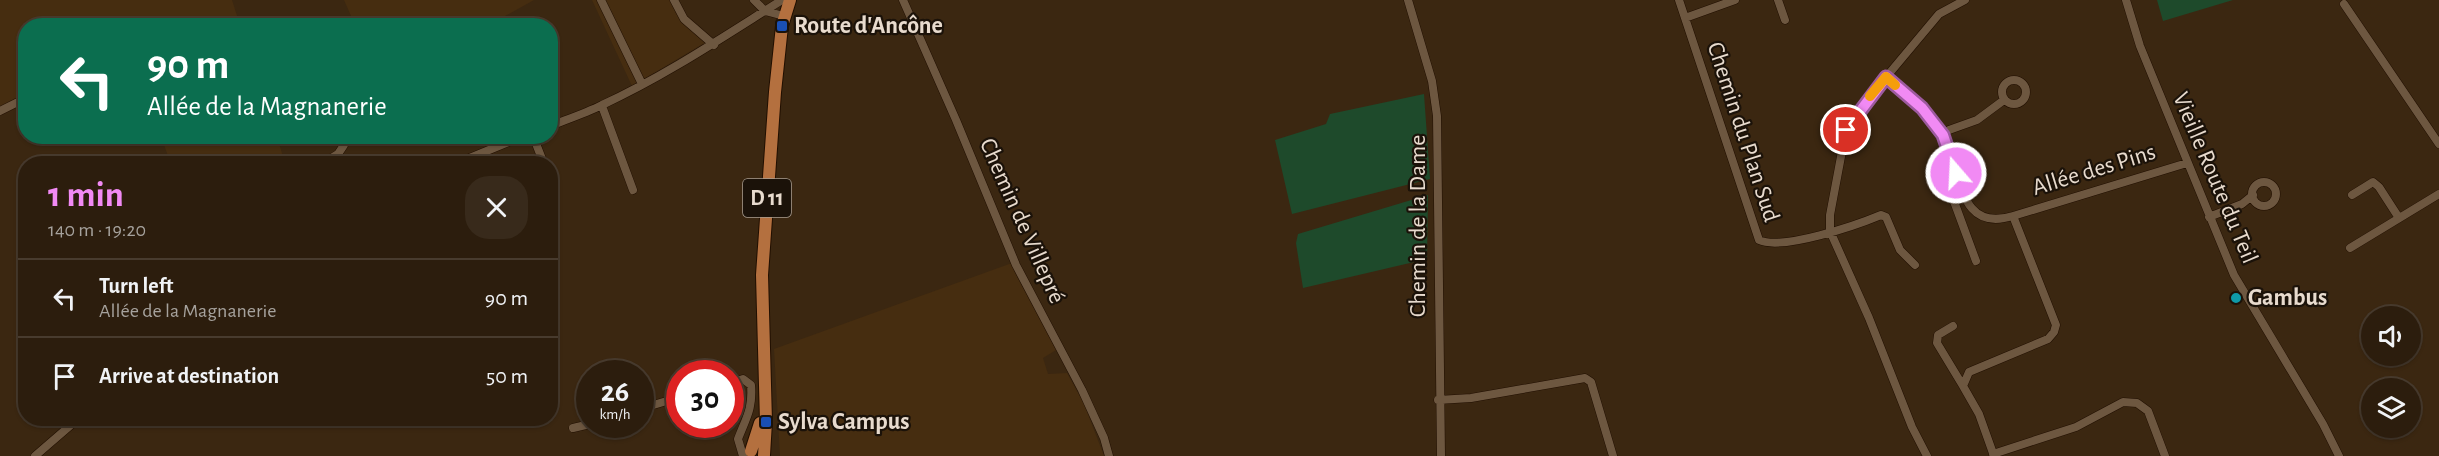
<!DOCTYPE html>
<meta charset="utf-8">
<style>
:root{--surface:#2c1d0d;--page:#382a1b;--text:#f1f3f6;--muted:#a6a29d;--line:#483b2e;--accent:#f18af4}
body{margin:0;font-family:"Alegreya Sans",sans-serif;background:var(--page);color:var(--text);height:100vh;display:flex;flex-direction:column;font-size:22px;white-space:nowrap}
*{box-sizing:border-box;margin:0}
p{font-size:20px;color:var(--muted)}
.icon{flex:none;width:33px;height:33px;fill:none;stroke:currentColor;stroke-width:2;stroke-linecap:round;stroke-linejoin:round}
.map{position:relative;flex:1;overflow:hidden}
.details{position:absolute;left:18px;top:156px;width:540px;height:270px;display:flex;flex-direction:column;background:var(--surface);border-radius:24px;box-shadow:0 2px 4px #0004,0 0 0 2px var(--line)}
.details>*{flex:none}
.hud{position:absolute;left:18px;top:18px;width:540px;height:126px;border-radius:24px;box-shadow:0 2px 4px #0004,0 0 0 2px var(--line);background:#0b6e4f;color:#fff;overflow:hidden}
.tools{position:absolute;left:2361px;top:306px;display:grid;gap:12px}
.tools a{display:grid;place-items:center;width:60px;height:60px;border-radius:50%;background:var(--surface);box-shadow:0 2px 4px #0004,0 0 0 2px var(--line);font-size:30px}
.speed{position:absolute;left:576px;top:360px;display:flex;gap:12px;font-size:30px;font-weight:700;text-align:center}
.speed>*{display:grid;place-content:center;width:78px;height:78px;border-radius:50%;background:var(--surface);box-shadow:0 2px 4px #0004,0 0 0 2px var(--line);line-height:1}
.speed small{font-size:15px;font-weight:400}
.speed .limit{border:9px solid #d22;background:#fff;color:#111}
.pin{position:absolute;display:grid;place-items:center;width:51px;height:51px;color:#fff;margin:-26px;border:3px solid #fff;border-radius:50%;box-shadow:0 2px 6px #0007}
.me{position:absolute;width:66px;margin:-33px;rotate:341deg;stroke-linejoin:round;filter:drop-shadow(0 0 4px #0008)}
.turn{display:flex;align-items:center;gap:21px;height:126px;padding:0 30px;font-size:27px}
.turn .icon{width:78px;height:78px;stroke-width:2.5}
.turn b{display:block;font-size:42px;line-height:51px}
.round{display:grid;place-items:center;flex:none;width:63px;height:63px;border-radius:24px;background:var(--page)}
.summary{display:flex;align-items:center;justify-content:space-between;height:102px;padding:0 30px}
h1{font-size:36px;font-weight:600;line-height:45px;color:var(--accent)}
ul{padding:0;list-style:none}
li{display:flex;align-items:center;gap:18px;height:78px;padding:0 30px;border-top:2px solid var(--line)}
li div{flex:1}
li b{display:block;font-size:22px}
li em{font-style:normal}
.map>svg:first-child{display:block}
.built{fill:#462d10}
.green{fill:#1e4a2b}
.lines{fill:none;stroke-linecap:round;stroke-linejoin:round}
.minor-casing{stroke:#210f00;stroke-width:9}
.primary-casing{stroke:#210f00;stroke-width:14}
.minor{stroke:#6d5740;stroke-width:8}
.primary{stroke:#b4703f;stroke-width:12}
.route-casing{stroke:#9d5a9f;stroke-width:15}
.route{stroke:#f18af4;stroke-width:10}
.slow{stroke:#f59e0b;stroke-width:10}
.transit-dot{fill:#1a4fb4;stroke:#1b1209;stroke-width:2}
.culture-dot{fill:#0f9aa8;stroke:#1b1209;stroke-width:2}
.labels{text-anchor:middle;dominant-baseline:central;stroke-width:4.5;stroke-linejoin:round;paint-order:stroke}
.shield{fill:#1b1209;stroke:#aa9f93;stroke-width:1.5}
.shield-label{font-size:22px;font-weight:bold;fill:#e8dbce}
.poi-label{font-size:24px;font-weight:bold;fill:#e8dbce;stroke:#1b1209;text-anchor:start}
.street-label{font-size:24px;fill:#e8dbce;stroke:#1b1209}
</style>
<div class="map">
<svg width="2439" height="456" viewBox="0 0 2439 456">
<rect width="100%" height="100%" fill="#3b2711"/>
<!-- built -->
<path class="built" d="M0,0H232L240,25L26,26L25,98L0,111Z
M344,0H534L487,26L355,25Z
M592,0H671L677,15L706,42L632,86Z
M161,137H277L285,163H187L185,157L170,161Z
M1012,263L1056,350L1043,358L1048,374L1067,373L1084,404L1104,456H780L774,349Z"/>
<!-- green -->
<path class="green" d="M2157,0H2233L2163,21Z
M1424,94L1430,179L1292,214L1275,140L1326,124L1330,114Z
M1428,195L1427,259L1303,288L1296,243L1298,234Z"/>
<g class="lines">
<defs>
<path id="minor" d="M601,0L642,84
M674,0L684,19L714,45
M754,0L765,11L784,16
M903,0L956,120L1016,265L1082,390L1104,438L1109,456
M1408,0L1432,81L1437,116L1441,456
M1679,0L1759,240C1782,251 1857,225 1881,215L1886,217L1900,250L1915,265
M1778,0L1785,20
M2126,0L2140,46L2234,275L2323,424L2339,456
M2344,4L2439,144
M1685,18L1735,0
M284,23L285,26
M1886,77C1906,94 1927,111 1942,133C1963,165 1954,234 2013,216L2056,325L2054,332L2048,339L1969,372L1963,386L1979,414L1994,456
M2002 92a12 12 0 1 1 24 0a12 12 0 1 1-24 0Z
M602,106L633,190
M0,111L26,98
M550,126C568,119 586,113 602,105C665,76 723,37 782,0
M1943,135L1949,130L1977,120L2004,100
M533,136L544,164
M322,164L338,154L344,145L340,136
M455,164L523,136
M550,179L555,191
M2252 194a12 12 0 1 1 24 0a12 12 0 1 1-24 0Z
M1962,192L1952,196L1976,261
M2352,195L2373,182L2379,187L2399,218
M2013,216L2187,163
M2209,217L2242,204L2253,195
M2350,248L2439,194
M1953,326L1938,335L1937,343L1963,386
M730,383L743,379L751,385C753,409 746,418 738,439L743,456
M1438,400L1471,398L1585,378L1591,382L1613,456
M640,409L680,397
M573,428L590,424
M1993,454L2076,427L2123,402L2137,403L2148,411L2165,456
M35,456L79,418
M1927,456L1912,427L1869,318L1830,231V215L1846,130L1862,106L1939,14L1965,0"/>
<path id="primary" d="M751,451L760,423
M764,455L766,422L762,275L775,92L782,26L790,0"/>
</defs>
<!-- minor casing -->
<use href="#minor" class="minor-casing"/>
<!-- primary casing -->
<use href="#primary" class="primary-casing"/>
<!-- minor -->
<use href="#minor" class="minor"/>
<!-- primary -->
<use href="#primary" class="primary"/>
</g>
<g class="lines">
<defs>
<path id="route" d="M1846,130L1886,77L1922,108L1943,135L1956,173"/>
</defs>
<!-- route casing -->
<use href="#route" class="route-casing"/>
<!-- route -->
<use href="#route" class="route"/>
<!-- slow -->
<path class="slow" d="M1870,96L1886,77L1895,85"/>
</g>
<!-- markers -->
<g class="transit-dot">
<rect x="776" y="20" width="12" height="12" rx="3"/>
<rect x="760" y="416" width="12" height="12" rx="3"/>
</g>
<circle class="culture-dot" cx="2236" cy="298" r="6"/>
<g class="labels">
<!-- shield labels -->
<rect class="shield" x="743" y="179" width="48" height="38" rx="4.5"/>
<g class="shield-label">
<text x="767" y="198">D 11</text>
</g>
<!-- poi labels -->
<g class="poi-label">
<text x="794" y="26">Route d'Ancône</text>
<text x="2248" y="298">Gambus</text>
<text x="778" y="422">Sylva Campus</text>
</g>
<!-- street labels -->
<g class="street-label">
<text transform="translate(1743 132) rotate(72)">Chemin du Plan Sud</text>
<text transform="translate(2094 170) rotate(-17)">Allée des Pins</text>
<text transform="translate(2215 178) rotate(67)">Vieille Route du Teil</text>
<text transform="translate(1022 221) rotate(66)">Chemin de Villepré</text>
<text transform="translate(1418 226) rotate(-90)">Chemin de la Dame</text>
</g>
</g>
</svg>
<div class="tools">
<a><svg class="icon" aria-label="sound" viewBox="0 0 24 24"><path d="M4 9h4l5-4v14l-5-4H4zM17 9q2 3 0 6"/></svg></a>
<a><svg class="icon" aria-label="layers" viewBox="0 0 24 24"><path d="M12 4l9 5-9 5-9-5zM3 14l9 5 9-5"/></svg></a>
</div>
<div class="speed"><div>26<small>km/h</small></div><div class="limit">30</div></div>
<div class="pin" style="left:1846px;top:130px;background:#d93025"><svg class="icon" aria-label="arrive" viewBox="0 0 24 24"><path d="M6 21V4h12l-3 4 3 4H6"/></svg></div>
<svg class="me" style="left:1956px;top:173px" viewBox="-20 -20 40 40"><circle r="17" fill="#f18af4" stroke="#fff" stroke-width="3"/><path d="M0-11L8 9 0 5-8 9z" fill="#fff"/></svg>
<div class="hud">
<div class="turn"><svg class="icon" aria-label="left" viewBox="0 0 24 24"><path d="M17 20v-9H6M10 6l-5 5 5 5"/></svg><div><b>90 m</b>Allée de la Magnanerie</div></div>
</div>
<section class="details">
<div class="summary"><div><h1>1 min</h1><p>140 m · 19:20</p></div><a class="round"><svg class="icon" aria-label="close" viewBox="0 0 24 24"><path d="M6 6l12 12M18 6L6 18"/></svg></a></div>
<ul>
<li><svg class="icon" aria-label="left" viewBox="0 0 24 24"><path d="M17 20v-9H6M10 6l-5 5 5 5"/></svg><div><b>Turn left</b><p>Allée de la Magnanerie</p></div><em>90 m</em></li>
<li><svg class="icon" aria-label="arrive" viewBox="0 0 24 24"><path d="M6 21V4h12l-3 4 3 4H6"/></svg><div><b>Arrive at destination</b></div><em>50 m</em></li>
</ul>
</section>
</div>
